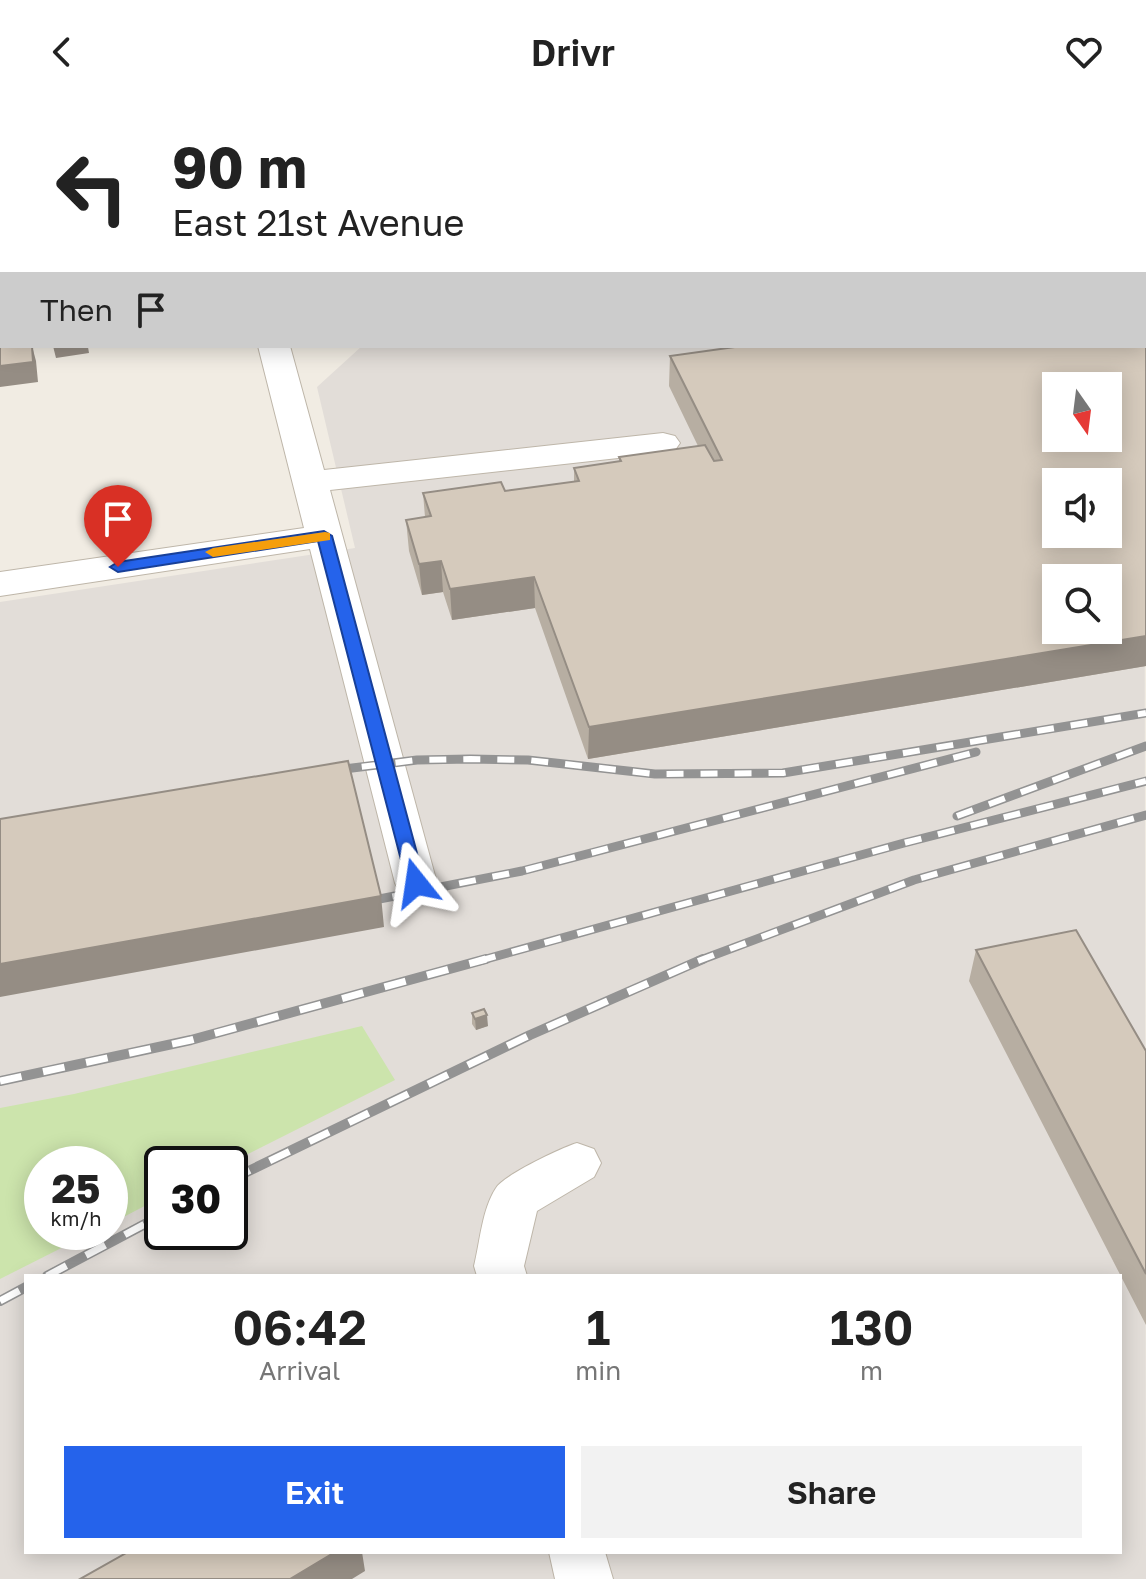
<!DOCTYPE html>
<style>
:root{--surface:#fff;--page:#f2f2f2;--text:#222;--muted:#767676;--accent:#2563eb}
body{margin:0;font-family:"Golos Text",sans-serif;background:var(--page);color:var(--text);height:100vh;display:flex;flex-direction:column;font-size:30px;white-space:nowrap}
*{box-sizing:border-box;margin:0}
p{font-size:26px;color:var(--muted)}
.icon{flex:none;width:44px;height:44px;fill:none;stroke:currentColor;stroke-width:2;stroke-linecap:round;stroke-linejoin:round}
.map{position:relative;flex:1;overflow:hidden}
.panel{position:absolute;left:24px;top:1170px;width:1098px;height:280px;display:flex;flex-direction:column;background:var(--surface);border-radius:0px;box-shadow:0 4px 20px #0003}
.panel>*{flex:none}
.hud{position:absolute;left:0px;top:0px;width:1146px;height:244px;box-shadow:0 4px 20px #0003;background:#fff;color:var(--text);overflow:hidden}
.needle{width:52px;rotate:166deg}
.buttons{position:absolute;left:1042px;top:268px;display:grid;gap:16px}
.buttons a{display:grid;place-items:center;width:80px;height:80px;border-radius:0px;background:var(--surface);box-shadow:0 4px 20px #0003;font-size:40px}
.speed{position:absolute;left:24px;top:1042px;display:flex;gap:16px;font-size:40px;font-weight:700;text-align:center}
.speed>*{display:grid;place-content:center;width:104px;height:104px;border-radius:50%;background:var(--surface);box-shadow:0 4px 20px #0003;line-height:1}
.speed small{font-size:20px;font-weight:400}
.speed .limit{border:4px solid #111;border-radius:12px;background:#fff;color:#111}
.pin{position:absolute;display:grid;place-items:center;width:68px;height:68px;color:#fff;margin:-82px -34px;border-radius:50% 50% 50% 0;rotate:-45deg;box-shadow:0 0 8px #0007}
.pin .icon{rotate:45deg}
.me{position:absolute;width:88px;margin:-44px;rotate:345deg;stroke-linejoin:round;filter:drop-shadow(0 0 6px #0008)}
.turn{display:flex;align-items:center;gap:28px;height:168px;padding:0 40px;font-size:36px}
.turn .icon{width:104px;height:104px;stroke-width:2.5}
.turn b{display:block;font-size:56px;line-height:68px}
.then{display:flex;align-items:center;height:76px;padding:0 40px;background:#0003;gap:16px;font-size:30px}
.eta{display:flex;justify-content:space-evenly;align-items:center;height:136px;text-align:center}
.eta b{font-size:48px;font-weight:600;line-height:56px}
.button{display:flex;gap:16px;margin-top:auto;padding:16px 40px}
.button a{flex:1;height:92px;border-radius:0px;background:var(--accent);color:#fff;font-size:32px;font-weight:600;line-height:92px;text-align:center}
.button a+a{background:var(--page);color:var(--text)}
header{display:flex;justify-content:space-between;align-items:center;height:104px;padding:0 40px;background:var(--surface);font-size:36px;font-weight:600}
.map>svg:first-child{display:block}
.industrial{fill:#e2ddd8;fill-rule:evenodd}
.green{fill:#cce4ac}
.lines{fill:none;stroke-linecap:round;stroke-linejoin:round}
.minor-casing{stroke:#beb6a9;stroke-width:2}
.minor{fill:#fff;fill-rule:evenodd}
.rail-far1-casing{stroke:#939393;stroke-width:9}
.rail-casing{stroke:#939393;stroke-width:10}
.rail-far1{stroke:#fff;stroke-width:6;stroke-dasharray:17;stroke-linecap:butt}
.rail{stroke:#fff;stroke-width:7;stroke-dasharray:22;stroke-linecap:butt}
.wall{fill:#b7aea2}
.shaded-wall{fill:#958d84}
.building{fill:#d5cabc;stroke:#958d84;stroke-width:2;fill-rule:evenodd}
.route{fill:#2563eb;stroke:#184099;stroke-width:2}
.slow{fill:#f59e0b}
</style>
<header><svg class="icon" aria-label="back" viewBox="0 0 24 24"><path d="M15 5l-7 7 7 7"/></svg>Drivr<svg class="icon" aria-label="heart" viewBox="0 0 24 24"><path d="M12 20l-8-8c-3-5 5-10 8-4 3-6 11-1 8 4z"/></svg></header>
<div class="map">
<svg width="1146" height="1475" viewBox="0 0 1146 1475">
<rect width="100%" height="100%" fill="#f1ece3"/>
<!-- industrial -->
<path class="industrial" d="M0,0H1100L2,2L0,76Z
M1144,59L1146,1475H0V498L355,444L317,283L362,242H1144ZM1056,282H1108V334H1056ZM1056,378H1108V430H1056ZM1056,474H1108V526H1056ZM42,1060H110V1128H42ZM162,1060H230V1128H162ZM26,1172H1120V1448H26Z"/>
<!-- green -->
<path class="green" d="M362,922L395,976L228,1060H162V1093L110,1120V1060H42V1128H93L0,1175V1004L74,990Z"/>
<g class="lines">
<defs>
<path id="minor" d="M79,0H105V2H79Z
M196,0H222V2H196Z
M286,0H317L318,2H287Z
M353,0H394L352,2Z
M588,0H614L615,2H589Z
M1130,0H1146V9L1144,2H1129Z
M0,196H2V214H0Z
M258,242H290L324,366L663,329L675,332L680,339L675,346L663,349L330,386L437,779L431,790L416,795L401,790L395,779L310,445L0,492V468L304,424Z
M577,1039L594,1045L601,1059L594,1073L537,1107L524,1162L527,1172H477L474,1162C480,1138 482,1105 496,1084C504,1071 561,1044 577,1039Z
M549,1448H605L613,1475H555Z"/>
</defs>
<!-- minor casing -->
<use href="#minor" class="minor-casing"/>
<!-- minor -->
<use href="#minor" class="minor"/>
<defs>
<path id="rail-far1" d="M328,667L417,656L470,655L528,656L655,670L783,669L1146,609
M957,712L1146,642
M359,799L522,767L976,648
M479,857L904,739L1146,677
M698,857L914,776L1146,711"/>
<path id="rail" d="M0,977L191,936L486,855
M230,1076L530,931L703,855
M47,1172L162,1111
M0,1197L26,1183"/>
</defs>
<!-- rail-far1 casing -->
<use href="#rail-far1" class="rail-far1-casing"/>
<!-- rail casing -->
<use href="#rail" class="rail-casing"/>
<!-- rail-far1 -->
<use href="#rail-far1" class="rail-far1"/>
<!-- rail -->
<use href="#rail" class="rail"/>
</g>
<!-- wall -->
<path class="wall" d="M609,0H797L781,2H610Z
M1146,108V562L588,655L535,504L452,516L443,488L422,491L409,447L406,416L425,413L423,389L505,387L574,378V364L619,358V353L698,342L669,282L670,252L1144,242Z
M976,846L1146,947V1221L969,877Z
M472,909L488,922L476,926L472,920Z"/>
<!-- shaded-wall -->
<path class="shaded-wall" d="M622,0H797L781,2H622Z
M0,132H2V152L0,153Z
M32,242L36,257L38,278L0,283V262Z
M53,242H95L88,243L89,249L56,254Z
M441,457L443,488L422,491L419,460Z
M534,473L535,504L452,516L450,485Z
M1146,532V562L588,655L589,623Z
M381,792L384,823L0,893V860Z
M487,911L488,922L476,926L475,915Z
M335,1448H362L365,1467L352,1475H290Z"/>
<!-- building -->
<path class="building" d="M373,0H503L504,2H373Z
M526,0H552L554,2H528Z
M0,93H2V132H0Z
M1144,108H1146V532L589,623L534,473L450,485L441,457L419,460L406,416L431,412L423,389L501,378L505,387L579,377L574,364L621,357L619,353L705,341L714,357L722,356L670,252L742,242H1144ZM1056,282H1108V334H1056ZM1056,378H1108V430H1056ZM1056,474H1108V526H1056Z
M0,218H2V242H32L33,258L0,262Z
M348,657L381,792L0,860V715Z
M1076,826L1146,947V1170L976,846Z
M484,905L487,911L475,915L472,909Z
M128,1448H335L290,1475H80Z"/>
<!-- route -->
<path class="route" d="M324,427L332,432L425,779L416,786L407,779L318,437L118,468L110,463L118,458Z"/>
<!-- slow -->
<path class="slow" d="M325,428L330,429V436L213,453L205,448L213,444Z"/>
</svg>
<div class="buttons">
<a><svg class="needle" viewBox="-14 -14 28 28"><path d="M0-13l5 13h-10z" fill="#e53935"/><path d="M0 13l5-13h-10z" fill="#767676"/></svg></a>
<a><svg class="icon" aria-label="sound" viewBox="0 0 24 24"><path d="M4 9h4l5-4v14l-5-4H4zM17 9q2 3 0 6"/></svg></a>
<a><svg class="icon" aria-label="search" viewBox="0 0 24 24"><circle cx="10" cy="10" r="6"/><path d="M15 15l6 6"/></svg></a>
</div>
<div class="speed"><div>25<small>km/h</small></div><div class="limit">30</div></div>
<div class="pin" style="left:118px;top:463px;background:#d93025"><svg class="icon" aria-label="arrive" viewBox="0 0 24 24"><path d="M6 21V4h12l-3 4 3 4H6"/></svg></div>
<svg class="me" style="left:416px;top:779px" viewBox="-20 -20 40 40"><path d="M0-17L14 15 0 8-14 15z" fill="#2563eb" stroke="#fff" stroke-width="4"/></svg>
<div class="hud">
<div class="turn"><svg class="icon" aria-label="left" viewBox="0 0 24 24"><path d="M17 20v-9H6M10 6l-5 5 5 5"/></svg><div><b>90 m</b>East 21st Avenue</div></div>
<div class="then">Then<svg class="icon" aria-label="arrive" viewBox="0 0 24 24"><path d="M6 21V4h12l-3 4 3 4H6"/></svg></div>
</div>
<section class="panel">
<div class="eta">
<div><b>06:42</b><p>Arrival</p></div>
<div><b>1</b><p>min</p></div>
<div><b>130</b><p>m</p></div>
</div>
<div class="button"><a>Exit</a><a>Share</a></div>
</section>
</div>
